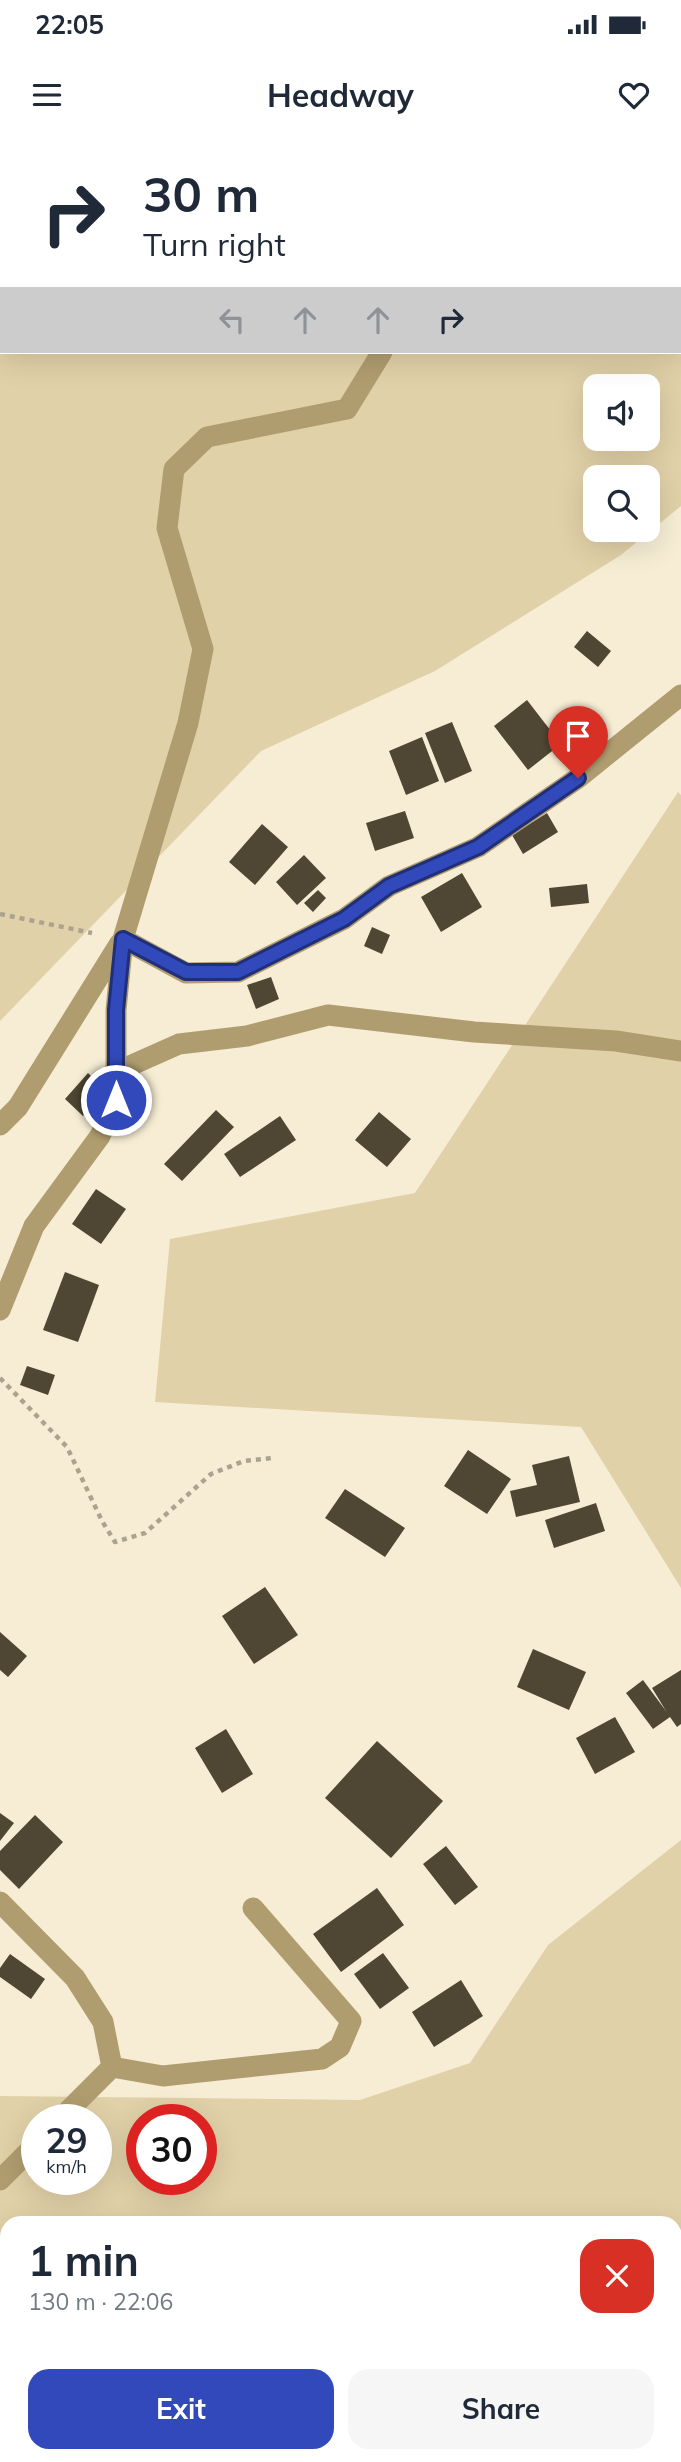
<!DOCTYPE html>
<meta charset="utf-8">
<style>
:root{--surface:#fff;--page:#f6f6f7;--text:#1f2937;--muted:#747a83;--accent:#3149ba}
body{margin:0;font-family:Mulish,sans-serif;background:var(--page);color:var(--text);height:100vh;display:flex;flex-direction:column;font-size:26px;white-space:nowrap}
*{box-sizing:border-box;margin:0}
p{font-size:23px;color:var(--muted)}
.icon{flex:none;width:38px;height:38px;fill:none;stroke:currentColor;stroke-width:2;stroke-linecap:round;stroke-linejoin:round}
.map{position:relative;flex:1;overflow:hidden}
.sheet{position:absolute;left:0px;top:2076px;width:682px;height:247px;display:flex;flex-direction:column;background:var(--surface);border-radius:21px 21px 0 0;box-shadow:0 7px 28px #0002}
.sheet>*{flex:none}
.guide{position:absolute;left:0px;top:0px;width:682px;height:214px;box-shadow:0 7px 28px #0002;background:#fff;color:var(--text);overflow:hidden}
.controls{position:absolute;left:583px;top:234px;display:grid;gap:14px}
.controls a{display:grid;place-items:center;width:77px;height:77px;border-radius:14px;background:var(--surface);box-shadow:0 7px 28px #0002;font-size:35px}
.speed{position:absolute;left:21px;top:1964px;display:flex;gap:14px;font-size:35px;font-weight:700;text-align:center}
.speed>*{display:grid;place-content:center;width:91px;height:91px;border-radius:50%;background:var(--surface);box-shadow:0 7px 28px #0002;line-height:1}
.speed small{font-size:18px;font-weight:400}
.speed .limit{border:10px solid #d22;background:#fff;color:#111}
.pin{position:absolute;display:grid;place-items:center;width:60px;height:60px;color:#fff;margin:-72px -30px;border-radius:50% 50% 50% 0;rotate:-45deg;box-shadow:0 0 7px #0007}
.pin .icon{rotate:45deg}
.me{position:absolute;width:77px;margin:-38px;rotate:0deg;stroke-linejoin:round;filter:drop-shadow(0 0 5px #0008)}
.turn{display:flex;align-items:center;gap:24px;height:147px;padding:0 28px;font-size:32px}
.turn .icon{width:91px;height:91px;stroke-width:2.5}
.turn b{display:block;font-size:49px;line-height:60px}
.lanes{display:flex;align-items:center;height:66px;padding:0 28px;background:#0003;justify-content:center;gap:35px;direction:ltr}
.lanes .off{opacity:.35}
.round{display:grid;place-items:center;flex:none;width:74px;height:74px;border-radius:21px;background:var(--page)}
.summary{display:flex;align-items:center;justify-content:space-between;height:119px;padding:0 28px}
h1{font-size:42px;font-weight:700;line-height:52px}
.primary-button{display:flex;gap:14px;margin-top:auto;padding:14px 28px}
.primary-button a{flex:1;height:80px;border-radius:21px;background:var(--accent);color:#fff;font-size:28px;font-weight:700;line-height:80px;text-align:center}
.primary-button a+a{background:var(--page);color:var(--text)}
.status{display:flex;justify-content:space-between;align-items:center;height:49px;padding:0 35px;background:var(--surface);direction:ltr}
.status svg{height:19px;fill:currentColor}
header{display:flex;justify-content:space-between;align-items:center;height:91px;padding:0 28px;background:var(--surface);font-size:32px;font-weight:700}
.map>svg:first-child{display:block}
.green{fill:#e1d1a8;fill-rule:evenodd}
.building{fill:#4f4733}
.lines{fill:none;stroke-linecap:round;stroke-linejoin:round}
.path{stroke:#aba390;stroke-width:4.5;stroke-dasharray:5 5;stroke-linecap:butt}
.street{stroke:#b09d6f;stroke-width:21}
.route-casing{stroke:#202f79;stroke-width:18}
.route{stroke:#3149ba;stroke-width:12}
</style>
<div class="status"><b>22:05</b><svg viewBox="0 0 49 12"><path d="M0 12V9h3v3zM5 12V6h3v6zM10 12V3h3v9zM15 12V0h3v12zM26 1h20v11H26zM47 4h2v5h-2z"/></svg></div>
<header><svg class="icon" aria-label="menu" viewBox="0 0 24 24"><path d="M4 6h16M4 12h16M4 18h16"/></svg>Headway<svg class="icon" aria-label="heart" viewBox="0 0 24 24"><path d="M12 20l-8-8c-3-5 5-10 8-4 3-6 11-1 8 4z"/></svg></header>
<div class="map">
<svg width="681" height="2322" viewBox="0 0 681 2322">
<rect width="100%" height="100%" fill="#f6edd4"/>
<!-- green -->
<path class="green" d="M0,0H681V366L621,415L435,531L261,611L0,881ZM2,2H681V212H2ZM595,247H648V299H595ZM595,338H648V390H595Z
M678,652L681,655V1448L581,1287L155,1262L170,1099L415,1053Z
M681,1700V2322H0V1956L360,1960L470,1923L548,1805ZM37,1979H96V2039H37ZM142,1979H201V2039H142ZM7,2082H676V2315H7Z"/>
<!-- building -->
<path class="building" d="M587,491L611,511L598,527L574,507Z
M527,560L561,604L528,630L494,586Z
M452,582L472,631L445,643L425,593Z
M422,597L439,641L406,655L389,611Z
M405,671L414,698L375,711L366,683Z
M547,673L558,692L523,714L512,695Z
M262,684L288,707L255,745L229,722Z
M304,715L326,738L297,765L276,742Z
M462,733L482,767L441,792L421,757Z
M587,744L589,763L551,767L549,748Z
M318,750L326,758L313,772L304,763Z
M372,787L390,795L382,814L364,806Z
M271,837L279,859L256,869L247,845Z
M88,933L104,949L83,976L65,959Z
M216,970L234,987L182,1041L164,1024Z
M379,972L411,999L387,1027L355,1000Z
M280,976L296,1000L240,1037L224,1014Z
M96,1049L126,1069L101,1104L72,1084Z
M65,1132L99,1145L78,1202L43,1190Z
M27,1226L55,1235L48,1255L20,1245Z
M468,1310L511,1339L487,1374L444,1346Z
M569,1316L580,1362L516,1377L510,1351L537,1345L532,1325Z
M345,1349L405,1388L385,1417L325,1378Z
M596,1363L605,1391L554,1408L545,1380Z
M265,1447L298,1495L254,1524L222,1476Z
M0,1492L27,1516L8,1537L0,1530Z
M533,1509L586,1532L569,1570L517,1547Z
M681,1530V1584L677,1587L670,1577L653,1589L626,1553L643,1540L666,1571L652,1548Z
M615,1577L635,1612L595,1634L576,1598Z
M226,1589L253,1634L222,1653L195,1608Z
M377,1601L443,1661L391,1718L325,1658Z
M0,1673L14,1683L0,1701Z
M35,1675L63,1702L19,1749L0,1730V1711Z
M446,1706L478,1747L455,1765L423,1724Z
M377,1748L404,1785L341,1832L313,1794Z
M383,1813L409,1848L380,1869L354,1834Z
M10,1814L45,1839L31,1859L0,1837V1828Z
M461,1840L483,1876L434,1907L412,1872Z"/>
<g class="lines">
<!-- path -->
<path class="path" d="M0,774L92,793
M0,1238L67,1307L102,1381L115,1402L145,1393L211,1334L244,1321L272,1318"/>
<!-- street -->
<path class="street" d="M650,0V2
M123,799L186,833L238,832L344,779L389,746L478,707L578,638L681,555
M116,932L179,904L247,896L328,875L474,892L616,901L681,911
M0,985L18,967L120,803
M0,1170L34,1086L100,996L116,960V870L123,799L188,583L203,509L167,388L174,329L207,297L347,269L382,212
M0,1762L75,1838L103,1882L112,1927L60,1979
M112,1927L163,1936L322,1919L340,1907L351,1881L253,1768
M0,2040L37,2003
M0,2299H7
M419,2318L471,2322"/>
</g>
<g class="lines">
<defs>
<path id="route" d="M116,960V870L123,799L186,832H238L344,779L389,746L478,707L578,638"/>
</defs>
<!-- route casing -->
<use href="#route" class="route-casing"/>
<!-- route -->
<use href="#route" class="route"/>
</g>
</svg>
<div class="controls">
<a><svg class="icon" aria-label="sound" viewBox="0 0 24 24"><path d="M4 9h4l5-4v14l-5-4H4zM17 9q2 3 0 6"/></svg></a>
<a><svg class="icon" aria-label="search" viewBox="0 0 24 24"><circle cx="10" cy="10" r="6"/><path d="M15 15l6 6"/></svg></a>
</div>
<div class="speed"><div>29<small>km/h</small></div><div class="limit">30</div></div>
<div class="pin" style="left:578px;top:638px;background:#d93025"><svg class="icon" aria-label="arrive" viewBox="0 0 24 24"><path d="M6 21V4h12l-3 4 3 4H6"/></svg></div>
<svg class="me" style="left:116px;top:960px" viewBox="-20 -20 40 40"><circle r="17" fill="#3149ba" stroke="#fff" stroke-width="3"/><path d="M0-11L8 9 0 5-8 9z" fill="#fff"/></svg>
<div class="guide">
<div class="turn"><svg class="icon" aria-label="right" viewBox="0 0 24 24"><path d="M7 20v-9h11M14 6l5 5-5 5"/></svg><div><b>30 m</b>Turn right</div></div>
<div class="lanes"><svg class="icon off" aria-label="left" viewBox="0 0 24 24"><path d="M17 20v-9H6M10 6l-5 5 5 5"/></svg><svg class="icon off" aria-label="ahead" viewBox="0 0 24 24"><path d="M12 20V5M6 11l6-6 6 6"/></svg><svg class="icon off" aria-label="ahead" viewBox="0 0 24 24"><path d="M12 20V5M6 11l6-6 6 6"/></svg><svg class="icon" aria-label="right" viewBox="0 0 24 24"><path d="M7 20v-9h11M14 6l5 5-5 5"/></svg></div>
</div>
<section class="sheet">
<div class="summary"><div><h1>1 min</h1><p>130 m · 22:06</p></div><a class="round" style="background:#d93025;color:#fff"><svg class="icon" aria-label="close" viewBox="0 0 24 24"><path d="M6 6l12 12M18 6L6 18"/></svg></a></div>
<div class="primary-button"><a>Exit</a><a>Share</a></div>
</section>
</div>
